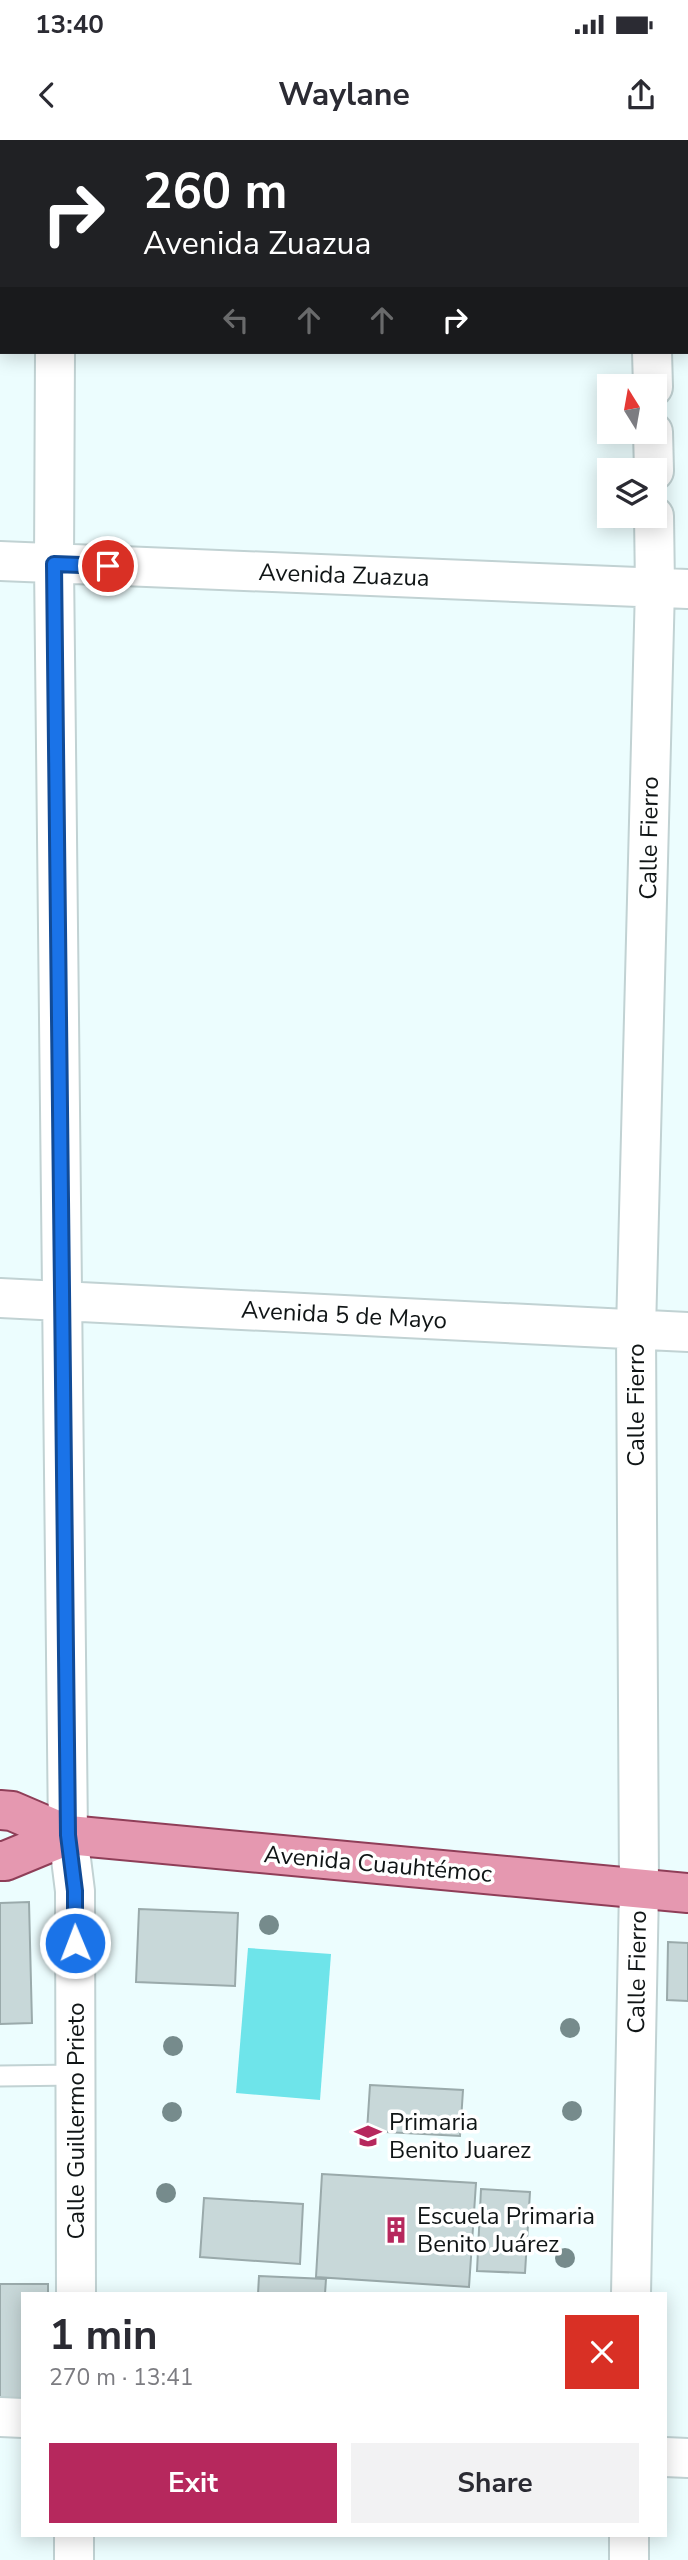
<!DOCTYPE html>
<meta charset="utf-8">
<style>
:root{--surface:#fff;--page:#f2f2f3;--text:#2b2b33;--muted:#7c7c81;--accent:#b6285d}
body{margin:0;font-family:"Nunito Sans",sans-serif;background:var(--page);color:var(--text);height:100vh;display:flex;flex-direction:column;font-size:26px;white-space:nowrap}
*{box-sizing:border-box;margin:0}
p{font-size:23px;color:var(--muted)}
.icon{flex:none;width:38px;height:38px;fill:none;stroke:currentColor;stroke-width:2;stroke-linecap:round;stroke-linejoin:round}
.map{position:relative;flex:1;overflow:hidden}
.drawer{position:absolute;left:21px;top:2152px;width:646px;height:245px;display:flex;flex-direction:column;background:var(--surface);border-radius:0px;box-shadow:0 4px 18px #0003}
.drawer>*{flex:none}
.hud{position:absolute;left:0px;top:0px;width:690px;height:214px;box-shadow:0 4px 18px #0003;background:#202124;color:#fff;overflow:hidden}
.needle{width:46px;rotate:349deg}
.fabs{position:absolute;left:597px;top:234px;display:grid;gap:14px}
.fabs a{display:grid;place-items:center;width:70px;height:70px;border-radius:0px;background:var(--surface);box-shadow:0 4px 18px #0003;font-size:35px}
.pin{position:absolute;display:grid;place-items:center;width:60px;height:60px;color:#fff;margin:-30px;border:4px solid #fff;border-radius:50%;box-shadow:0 2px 7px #0007}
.me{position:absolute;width:77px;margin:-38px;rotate:359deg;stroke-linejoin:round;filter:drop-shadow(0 0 5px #0008)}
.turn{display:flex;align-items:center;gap:24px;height:147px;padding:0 28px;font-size:32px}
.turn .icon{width:91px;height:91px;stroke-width:2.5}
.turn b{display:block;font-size:49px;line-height:60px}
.lanes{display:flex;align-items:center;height:66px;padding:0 28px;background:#0003;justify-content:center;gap:35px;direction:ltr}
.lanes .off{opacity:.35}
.round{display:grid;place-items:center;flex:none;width:74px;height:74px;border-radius:0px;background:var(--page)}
.headline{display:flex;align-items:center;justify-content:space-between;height:119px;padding:0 28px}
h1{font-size:42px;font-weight:700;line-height:52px}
.cta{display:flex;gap:14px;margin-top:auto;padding:14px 28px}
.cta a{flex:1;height:80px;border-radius:0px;background:var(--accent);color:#fff;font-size:28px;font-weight:700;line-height:80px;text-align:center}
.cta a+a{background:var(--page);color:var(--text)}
.status{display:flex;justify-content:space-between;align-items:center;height:49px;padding:0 35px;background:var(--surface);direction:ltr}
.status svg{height:19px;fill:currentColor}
header{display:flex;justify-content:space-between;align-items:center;height:91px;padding:0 28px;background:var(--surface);font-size:32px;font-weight:700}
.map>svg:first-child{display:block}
.green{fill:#6ee4ea}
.building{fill:#c8d8d9;stroke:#9aaaab;stroke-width:2}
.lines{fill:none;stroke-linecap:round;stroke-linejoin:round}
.lane-casing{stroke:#c1d2d3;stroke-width:23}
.street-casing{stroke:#c1d2d3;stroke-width:42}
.primary-casing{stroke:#8f3e58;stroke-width:42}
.lane{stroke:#fff;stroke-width:19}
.street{stroke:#fff;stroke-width:38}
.primary{stroke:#e598b0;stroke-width:38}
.tree{fill:#768b8c}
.route-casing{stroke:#114b97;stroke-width:18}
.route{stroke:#1a73e8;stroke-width:12}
.labels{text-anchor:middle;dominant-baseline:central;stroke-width:7;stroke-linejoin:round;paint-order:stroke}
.street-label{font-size:24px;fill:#101516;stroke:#fff}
.poi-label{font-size:24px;fill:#101516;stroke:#fff;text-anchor:start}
</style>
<div class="status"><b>13:40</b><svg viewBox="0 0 49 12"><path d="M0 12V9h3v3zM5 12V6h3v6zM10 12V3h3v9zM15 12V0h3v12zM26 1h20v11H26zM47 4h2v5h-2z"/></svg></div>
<header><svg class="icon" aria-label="back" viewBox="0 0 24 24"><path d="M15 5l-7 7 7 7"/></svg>Waylane<svg class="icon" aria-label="share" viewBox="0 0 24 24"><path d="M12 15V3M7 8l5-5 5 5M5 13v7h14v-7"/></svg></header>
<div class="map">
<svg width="688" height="2420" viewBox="0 0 688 2420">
<rect width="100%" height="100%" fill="#ecfdfe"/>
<!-- green -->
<path class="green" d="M248,1808L331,1814L320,1960L236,1953Z"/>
<!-- building -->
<path class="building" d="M29,1762L32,1883L0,1884V1763Z
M139,1769L238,1773L235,1846L136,1842Z
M668,1802L688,1803V1861L667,1860Z
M370,1945L463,1950L460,1996L367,1991Z
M322,2034L476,2043L469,2147L316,2137Z
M481,2049L530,2052L525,2133L477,2131Z
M204,2058L303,2064L300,2124L200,2117Z
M259,2136L326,2139L325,2154H258Z
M0,2144H48V2154H23V2267H0Z"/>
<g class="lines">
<defs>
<path id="lane" d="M0,1936L76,1935"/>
<path id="street" d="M650,0V2
M57,2V0
M55,212L54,424L68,1695L75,1751L76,2154
M652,212L653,247
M653,292L654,331
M0,421L688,449
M0,1158L688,1192
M631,2154L639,1749L636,1190L655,447L654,376
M0,2277L23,2278
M665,2317L688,2318
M629,2396V2420
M74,2420V2396"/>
<path id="primary" d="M0,1670L12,1671L68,1695L688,1753
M0,1721H5L68,1695"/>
</defs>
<!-- lane casing -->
<use href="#lane" class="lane-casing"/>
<!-- street casing -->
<use href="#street" class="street-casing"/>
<!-- primary casing -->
<use href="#primary" class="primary-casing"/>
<!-- lane -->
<use href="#lane" class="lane"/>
<!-- street -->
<use href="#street" class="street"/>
<!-- primary -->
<use href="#primary" class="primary"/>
</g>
<!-- trees -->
<g class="tree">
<circle cx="269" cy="1785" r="10"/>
<circle cx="570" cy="1888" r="10"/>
<circle cx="173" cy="1906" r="10"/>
<circle cx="572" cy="1971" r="10"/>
<circle cx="172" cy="1972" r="10"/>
<circle cx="166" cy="2053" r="10"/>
<circle cx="565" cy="2118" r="10"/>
</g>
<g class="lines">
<defs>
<path id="route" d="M75,1803V1751L68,1695L54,424L108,426"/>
</defs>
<!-- route casing -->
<use href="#route" class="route-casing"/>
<!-- route -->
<use href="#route" class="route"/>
</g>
<!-- icons -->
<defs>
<symbol id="school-bare" viewBox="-9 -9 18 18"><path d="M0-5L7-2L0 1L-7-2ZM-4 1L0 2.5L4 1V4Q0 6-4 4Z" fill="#b6285d" stroke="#fff" stroke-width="2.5" paint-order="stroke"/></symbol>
<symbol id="building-bare" viewBox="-9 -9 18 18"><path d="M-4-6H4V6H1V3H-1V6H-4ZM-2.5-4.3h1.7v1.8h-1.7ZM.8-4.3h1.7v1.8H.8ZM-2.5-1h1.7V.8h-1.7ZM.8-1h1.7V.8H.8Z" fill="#b6285d" stroke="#fff" stroke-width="2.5" paint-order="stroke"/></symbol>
</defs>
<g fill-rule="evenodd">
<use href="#school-bare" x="349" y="1977" width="38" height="38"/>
<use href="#building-bare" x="377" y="2071" width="38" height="38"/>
</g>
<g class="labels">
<!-- street labels -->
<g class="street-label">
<text transform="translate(344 435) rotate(2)">Avenida Zuazua</text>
<text transform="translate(649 698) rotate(-89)">Calle Fierro</text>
<text transform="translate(344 1175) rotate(3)">Avenida 5 de Mayo</text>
<text transform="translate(636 1265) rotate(-90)">Calle Fierro</text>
<text transform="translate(378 1724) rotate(5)">Avenida Cuauhtémoc</text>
<text transform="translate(637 1832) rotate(-89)">Calle Fierro</text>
<text transform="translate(76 1981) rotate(-90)">Calle Guillermo Prieto</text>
</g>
<!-- poi labels -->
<g class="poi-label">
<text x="389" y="1982">Primaria<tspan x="389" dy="28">Benito Juarez</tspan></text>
<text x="417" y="2076">Escuela Primaria<tspan x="417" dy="28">Benito Juárez</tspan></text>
</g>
</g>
</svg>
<div class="fabs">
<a><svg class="needle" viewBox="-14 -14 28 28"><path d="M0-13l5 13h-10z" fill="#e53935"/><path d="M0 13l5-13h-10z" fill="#7c7c81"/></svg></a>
<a><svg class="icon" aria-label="layers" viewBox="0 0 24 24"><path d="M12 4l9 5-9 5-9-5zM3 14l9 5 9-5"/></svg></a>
</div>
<div class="pin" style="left:108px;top:426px;background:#d93025"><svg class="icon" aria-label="arrive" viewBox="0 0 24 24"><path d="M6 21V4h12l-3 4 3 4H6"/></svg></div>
<svg class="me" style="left:75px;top:1803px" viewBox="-20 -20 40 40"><circle r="17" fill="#1a73e8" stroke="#fff" stroke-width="3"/><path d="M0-11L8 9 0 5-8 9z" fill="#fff"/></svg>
<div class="hud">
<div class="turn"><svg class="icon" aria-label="right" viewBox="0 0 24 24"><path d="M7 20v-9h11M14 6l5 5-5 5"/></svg><div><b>260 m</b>Avenida Zuazua</div></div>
<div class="lanes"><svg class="icon off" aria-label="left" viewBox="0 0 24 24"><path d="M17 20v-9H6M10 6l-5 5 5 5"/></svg><svg class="icon off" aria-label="ahead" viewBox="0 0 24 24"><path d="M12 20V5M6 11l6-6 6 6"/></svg><svg class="icon off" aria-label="ahead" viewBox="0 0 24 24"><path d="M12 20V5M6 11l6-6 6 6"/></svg><svg class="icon" aria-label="right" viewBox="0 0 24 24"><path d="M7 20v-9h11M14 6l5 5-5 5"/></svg></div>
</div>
<section class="drawer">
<div class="headline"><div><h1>1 min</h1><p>270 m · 13:41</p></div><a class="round" style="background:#d93025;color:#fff"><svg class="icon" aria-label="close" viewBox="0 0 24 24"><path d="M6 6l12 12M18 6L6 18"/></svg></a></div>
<div class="cta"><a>Exit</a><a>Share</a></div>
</section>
</div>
